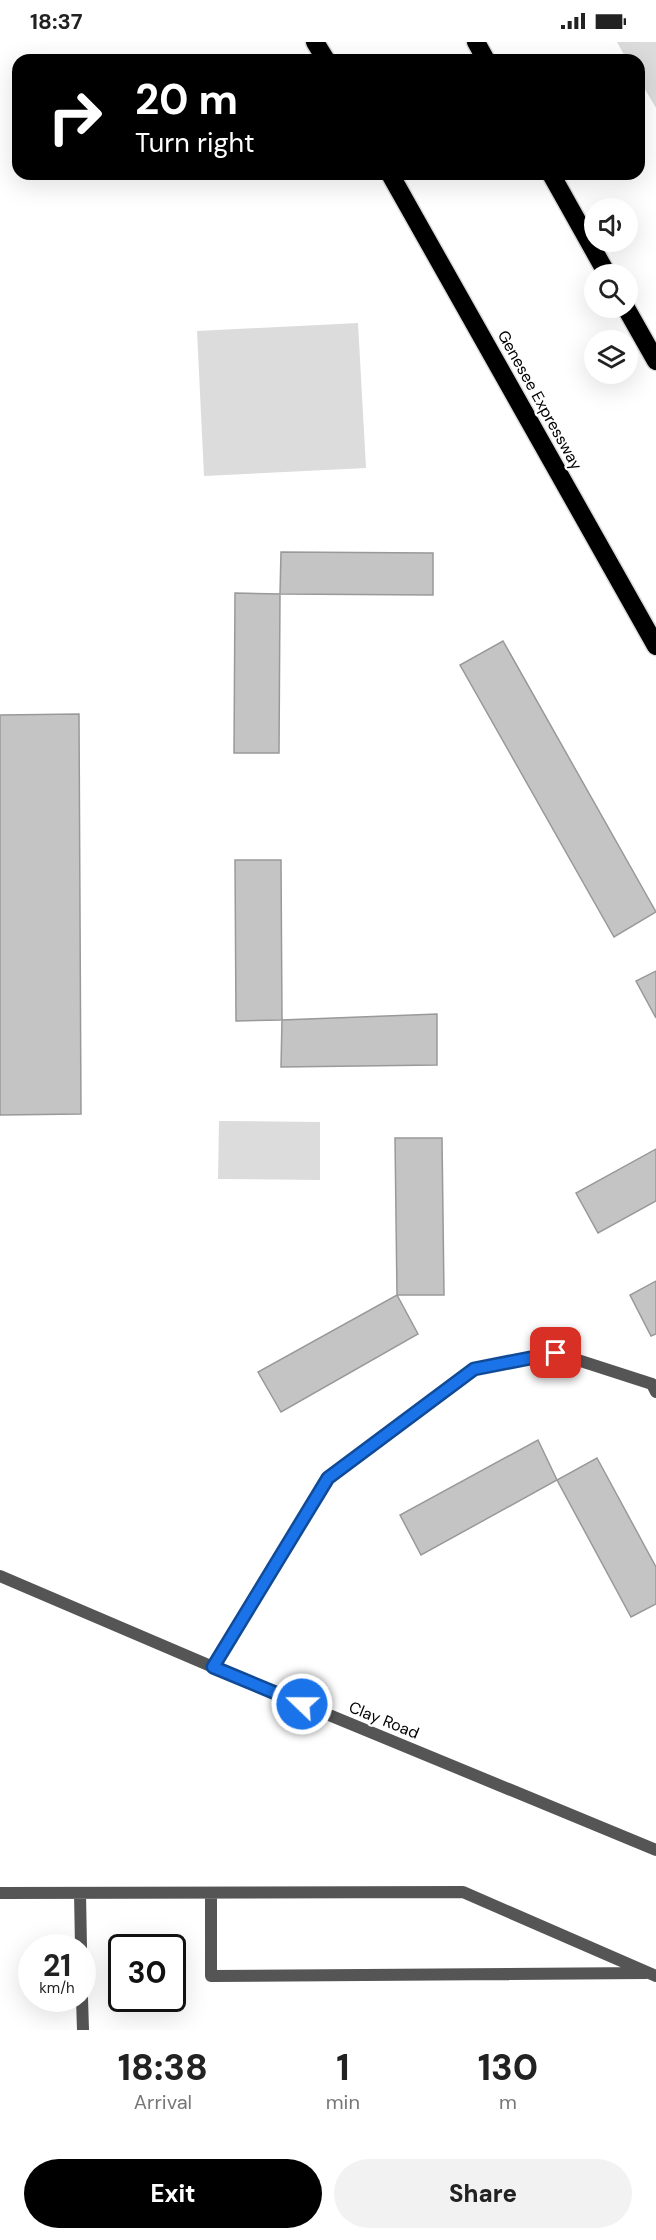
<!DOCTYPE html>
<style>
:root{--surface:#fff;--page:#f2f2f2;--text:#222;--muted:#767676;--accent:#000}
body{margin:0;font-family:"DM Sans",sans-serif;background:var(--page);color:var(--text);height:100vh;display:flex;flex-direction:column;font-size:22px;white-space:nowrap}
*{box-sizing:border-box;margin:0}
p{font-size:20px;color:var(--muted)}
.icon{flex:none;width:33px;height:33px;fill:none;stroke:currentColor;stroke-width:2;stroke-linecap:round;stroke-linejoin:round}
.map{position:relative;height:1988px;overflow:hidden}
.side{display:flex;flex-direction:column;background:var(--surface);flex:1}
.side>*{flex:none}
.top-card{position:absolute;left:12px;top:12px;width:633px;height:126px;border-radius:18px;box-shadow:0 6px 24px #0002;background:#000;color:#fff;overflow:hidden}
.controls{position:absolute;left:584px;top:156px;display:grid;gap:12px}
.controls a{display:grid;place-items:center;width:54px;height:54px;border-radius:50%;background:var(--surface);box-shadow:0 6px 24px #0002;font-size:30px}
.speed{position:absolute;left:18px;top:1892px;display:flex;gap:12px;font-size:30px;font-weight:700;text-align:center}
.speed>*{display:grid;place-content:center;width:78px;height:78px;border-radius:50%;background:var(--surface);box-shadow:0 6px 24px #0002;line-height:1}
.speed small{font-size:15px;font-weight:400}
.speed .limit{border:3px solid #111;border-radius:9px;background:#fff;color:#111}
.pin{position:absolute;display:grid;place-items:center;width:51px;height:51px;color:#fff;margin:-26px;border-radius:12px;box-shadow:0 3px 9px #0006}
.me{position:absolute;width:66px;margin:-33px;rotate:292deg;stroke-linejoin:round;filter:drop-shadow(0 0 4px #0008)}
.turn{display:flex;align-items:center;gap:21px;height:126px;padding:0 24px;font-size:27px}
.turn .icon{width:78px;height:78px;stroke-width:2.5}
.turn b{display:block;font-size:42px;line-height:51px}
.eta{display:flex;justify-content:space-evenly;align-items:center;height:102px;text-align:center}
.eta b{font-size:36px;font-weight:800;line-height:42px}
.action{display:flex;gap:12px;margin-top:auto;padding:12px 24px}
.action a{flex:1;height:69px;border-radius:36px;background:var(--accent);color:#fff;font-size:24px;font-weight:800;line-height:69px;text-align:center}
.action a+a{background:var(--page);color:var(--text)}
.status{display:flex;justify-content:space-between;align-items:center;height:42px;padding:0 30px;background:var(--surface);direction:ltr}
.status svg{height:16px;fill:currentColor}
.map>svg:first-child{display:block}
.green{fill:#dcdcdc}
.building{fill:#c4c4c4;stroke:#999;stroke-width:1.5}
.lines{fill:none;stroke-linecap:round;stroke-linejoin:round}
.highway-casing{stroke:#dbdbdb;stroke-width:21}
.lane{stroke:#555;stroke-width:12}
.street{stroke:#555;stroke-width:12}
.highway{stroke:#000;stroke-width:18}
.route-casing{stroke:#114b97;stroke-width:15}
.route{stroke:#1a73e8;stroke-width:10}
.labels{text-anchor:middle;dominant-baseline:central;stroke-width:4.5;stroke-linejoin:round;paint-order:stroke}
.street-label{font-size:16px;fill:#000;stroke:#fff}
</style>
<div class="status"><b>18:37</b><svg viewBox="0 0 49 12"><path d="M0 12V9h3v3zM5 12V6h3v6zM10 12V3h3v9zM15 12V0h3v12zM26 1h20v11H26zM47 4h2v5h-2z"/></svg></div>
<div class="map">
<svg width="656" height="1988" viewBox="0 0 656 1988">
<rect width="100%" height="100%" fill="#fff"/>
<!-- green -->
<path class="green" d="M617,0H656V66L639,37V18H627Z
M358,281L366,426L204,434L197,289Z
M219,1079L320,1080V1138L218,1137Z"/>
<!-- building -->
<path class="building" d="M281,510L433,511V553L280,552Z
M235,551L280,552L279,711H234Z
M503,599L656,870L614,895L460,623Z
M79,672L81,1072L0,1073V673Z
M235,818H281L282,978L236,979Z
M656,929V976L636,939Z
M437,972V1023L281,1025L282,978Z
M395,1096H442L444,1253H397Z
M656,1107V1159L598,1191L576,1151Z
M656,1239V1292L651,1294L630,1253Z
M397,1253L418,1292L281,1370L258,1330Z
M538,1398L557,1438L421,1513L400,1473Z
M597,1416L656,1525V1562L631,1575L557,1438Z"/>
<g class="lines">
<defs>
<path id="highway" d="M315,0L326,18
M476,0L486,18
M390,132L656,604
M551,132L607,232
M626,266L656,319"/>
</defs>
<!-- highway casing -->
<use href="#highway" class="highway-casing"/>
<!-- lane -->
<path class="lane" d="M213,1625L328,1436L474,1327L556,1311L652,1342L656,1350
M0,1851L463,1850L656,1934
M80,1851L81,1905
M211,1851V1934L646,1931
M82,1956L83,1988"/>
<!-- street -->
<path class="street" d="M0,1534L213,1625L656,1808"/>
<!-- highway -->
<use href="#highway" class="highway"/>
</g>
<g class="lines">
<defs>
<path id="route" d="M302,1662L213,1625L328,1436L474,1327L556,1311"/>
</defs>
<!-- route casing -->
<use href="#route" class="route-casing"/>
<!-- route -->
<use href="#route" class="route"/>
</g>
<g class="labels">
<!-- street labels -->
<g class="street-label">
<text transform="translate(540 358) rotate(61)">Genesee Expressway</text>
<text transform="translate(384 1678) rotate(22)">Clay Road</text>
</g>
</g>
</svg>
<div class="controls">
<a><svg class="icon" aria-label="sound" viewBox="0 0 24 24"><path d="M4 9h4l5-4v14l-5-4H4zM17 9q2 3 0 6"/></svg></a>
<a><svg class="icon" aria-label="search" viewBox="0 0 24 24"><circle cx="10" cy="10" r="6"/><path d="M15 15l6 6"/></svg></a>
<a><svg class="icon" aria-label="layers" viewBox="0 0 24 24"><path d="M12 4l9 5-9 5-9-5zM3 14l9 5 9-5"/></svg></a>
</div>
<div class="speed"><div>21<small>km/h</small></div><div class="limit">30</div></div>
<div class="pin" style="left:556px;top:1311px;background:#d93025"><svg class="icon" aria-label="arrive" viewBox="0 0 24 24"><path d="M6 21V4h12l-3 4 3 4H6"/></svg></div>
<svg class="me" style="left:302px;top:1662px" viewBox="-20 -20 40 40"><circle r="17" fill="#1a73e8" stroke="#fff" stroke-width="3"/><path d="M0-11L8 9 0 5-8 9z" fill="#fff"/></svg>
<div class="top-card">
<div class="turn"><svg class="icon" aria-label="right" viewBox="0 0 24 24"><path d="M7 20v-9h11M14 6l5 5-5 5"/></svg><div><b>20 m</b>Turn right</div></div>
</div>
</div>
<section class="side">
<div class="eta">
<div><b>18:38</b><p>Arrival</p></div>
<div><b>1</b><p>min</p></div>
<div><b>130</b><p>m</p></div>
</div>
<div class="action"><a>Exit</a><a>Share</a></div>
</section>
